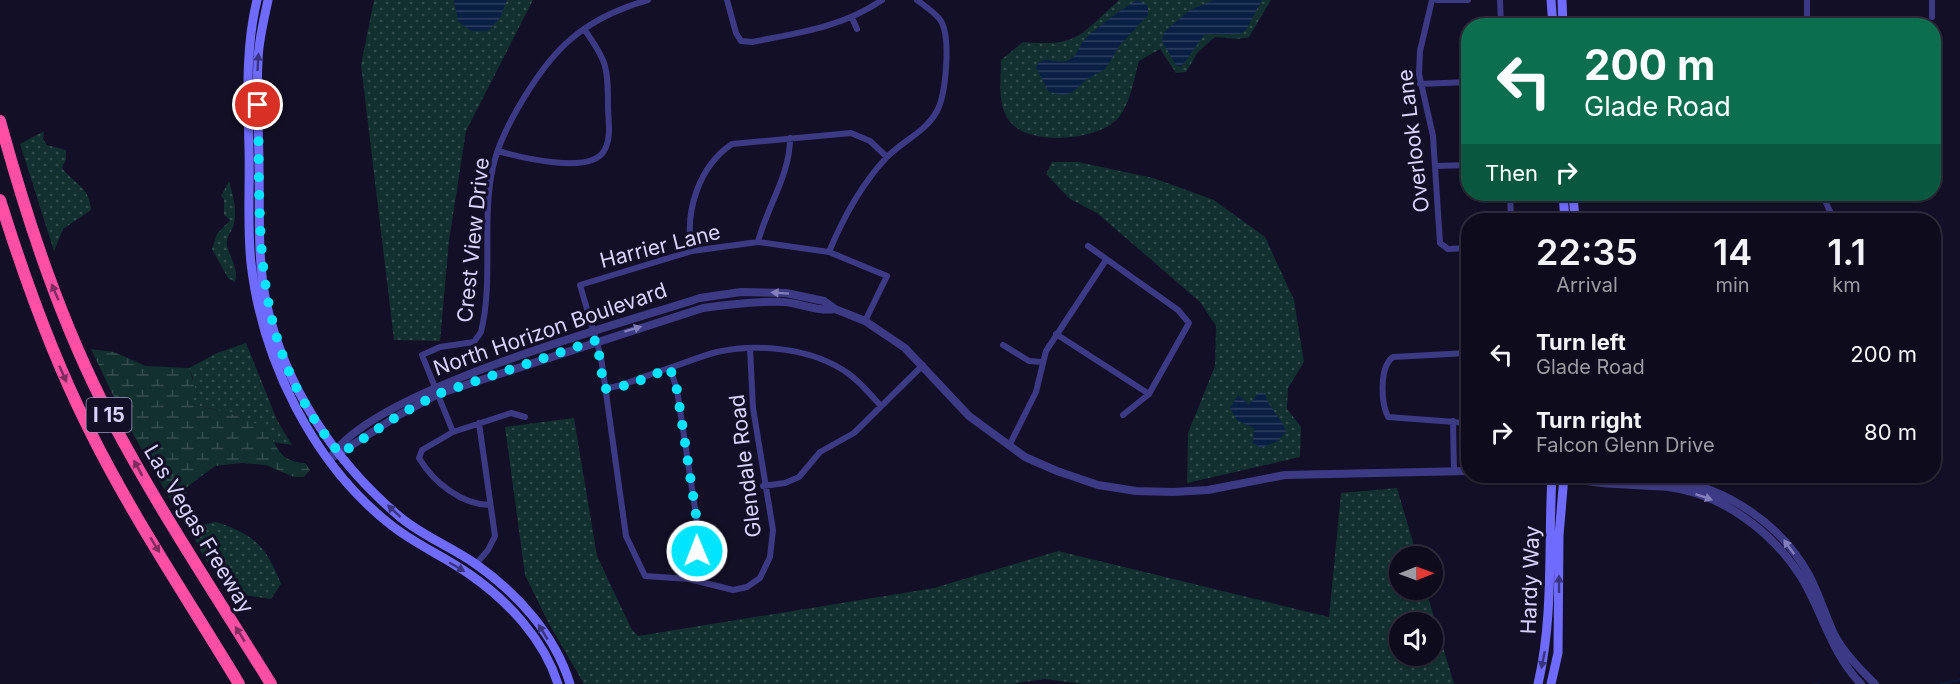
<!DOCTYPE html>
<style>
:root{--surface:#0e0b1c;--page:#171425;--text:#f1f3f6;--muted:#9b9ba3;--line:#2e2b3b}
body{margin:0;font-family:Inter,sans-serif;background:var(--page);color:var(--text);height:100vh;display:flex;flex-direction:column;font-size:22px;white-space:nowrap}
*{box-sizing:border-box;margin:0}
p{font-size:20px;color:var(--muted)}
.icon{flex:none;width:33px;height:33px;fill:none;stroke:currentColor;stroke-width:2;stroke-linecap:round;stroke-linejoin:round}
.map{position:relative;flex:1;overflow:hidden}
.drawer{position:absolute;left:1461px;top:213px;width:480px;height:270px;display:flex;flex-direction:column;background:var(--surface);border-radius:24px;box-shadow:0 2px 4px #0004,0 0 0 2px var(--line)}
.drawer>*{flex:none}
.guide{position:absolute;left:1461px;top:18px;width:480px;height:183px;border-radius:24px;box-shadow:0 2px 4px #0004,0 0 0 2px var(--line);background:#0b6e4f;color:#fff;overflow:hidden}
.needle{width:39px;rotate:89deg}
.buttons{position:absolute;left:1389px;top:546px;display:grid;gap:12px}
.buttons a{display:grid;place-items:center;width:54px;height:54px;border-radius:50%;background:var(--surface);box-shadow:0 2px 4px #0004,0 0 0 2px var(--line);font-size:30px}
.pin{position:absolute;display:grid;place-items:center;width:51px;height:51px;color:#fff;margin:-26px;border:3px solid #fff;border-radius:50%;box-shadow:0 2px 6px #0007}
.me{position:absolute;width:66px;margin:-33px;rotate:359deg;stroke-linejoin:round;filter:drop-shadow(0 0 4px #0008)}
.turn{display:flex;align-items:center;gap:21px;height:126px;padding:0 24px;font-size:27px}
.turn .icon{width:78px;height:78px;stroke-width:2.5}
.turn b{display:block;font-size:42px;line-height:51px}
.then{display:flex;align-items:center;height:57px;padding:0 24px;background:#0003;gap:12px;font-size:22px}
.eta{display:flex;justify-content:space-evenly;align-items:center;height:102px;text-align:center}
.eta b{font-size:36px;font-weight:600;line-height:42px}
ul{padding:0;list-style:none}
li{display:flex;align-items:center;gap:18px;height:78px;padding:0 24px}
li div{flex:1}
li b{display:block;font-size:22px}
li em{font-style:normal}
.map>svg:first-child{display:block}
.grass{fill:url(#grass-dots);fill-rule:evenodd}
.wetland{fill:url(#wetland-marsh)}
.water{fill:url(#water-rules)}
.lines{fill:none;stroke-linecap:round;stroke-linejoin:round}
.stream{stroke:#0a1f44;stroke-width:1.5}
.minor{stroke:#3d3a85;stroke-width:6}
.tertiary{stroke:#3d3a85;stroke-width:8}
.secondary{stroke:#6f6bff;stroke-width:9}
.motorway{stroke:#ff4fa3;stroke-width:12}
.oneway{fill:#38347d}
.oneway2{fill:#7d2c5e}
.oneway3{fill:#837fbc}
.route{stroke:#00e5ff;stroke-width:10;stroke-dasharray:0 18}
.labels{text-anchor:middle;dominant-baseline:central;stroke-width:6;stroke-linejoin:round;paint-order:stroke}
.shield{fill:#130f26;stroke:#9e99be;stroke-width:1.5}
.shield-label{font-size:20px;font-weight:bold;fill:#d9d4ff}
.street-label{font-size:21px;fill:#d9d4ff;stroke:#130f26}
</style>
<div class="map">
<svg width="1960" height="684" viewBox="0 0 1960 684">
<defs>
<pattern id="grass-dots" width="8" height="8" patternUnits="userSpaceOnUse" patternTransform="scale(1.5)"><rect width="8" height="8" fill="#12302f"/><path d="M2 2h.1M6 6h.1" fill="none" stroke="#344d4e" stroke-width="1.8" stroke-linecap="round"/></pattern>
<pattern id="wetland-marsh" width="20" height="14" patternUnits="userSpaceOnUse" patternTransform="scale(1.5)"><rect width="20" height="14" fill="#12302f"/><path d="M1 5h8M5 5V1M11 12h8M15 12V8" fill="none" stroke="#344d4e"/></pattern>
<pattern id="water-rules" width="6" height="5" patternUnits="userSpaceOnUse" patternTransform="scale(1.5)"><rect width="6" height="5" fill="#0a1f44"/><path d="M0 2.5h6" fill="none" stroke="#2d3f60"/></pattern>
</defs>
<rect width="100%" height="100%" fill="#130f26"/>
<!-- grass -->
<path class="grass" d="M374,0H533L466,131L449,241L440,341L394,340L361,65Z
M1119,0H1271L1249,37L1238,39L1215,37L1198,52L1186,72L1176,73L1160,49L1139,61C1134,78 1131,102 1119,117C1101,140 1035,146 1013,125C996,109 1001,81 1001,60L1023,42C1079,47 1080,35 1119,0Z
M44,131L43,139L47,145L66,150V159L62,168C74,184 90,187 91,210L63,229L54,251L20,144Z
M1052,162H1078L1153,178L1214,200L1265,237L1294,300L1304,362L1288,388L1287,409L1301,427L1300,457L1187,483L1188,433L1215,366L1216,326L1200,302L1097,213L1070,199L1046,174Z
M229,181C233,195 237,209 234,224C232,232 226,236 227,246C230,258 239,269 235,282L228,278L212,249L217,234L230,220L224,215V199L221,196Z
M246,343L277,420L292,445L272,442C256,415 221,412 192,404L193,378L189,368L217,353Z
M574,418L597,556L631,628L638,636L934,588L1058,551L1329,617L1341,493L1397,488L1417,556H1400V590H1426L1454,684H1083L1045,679L1011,684H584L548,622L525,575L505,427ZM1432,622V656H1400V622Z
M216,522C255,535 266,546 281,584L271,599L229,593L203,556L194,537L197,526Z"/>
<!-- wetland -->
<path class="wetland" d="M91,349L114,352L146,366L189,368L196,390L192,404C215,410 240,414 260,426C280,437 271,461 305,463L310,470L304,477H294L266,465L242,463L215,466L187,487L182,521L123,416Z"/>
<!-- water -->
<path class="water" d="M507,0L500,18L488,31H471L458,21L454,0Z
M1137,0L1148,6V15L1120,45L1105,69L1086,80L1073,92L1064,95L1049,92L1036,67C1044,53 1058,66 1069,60C1080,54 1078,45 1086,38C1103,23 1117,12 1137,0Z
M1214,0H1262L1246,30L1240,34H1205L1181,67L1176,65L1162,41L1164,32L1190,10Z
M1258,393H1265C1267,407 1283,419 1286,432L1278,441L1261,448L1253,443L1254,428L1237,420L1230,408L1238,395L1249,405Z"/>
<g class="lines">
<!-- stream -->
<path class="stream" d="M1813,684H1820
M1940,684L1960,680"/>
<!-- minor -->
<path class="minor" d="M727,0L736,33L741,41L752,42C798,33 843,27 882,0
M1432,0L1420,51L1419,74L1433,136L1440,243L1448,249L1468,248
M1437,0H1468
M1500,0L1501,26
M1807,0V26
M1932,17V0
M852,18L857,29
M1420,84L1468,82
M498,151C519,157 590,175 604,151C612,138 608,120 608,106C608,67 607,61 584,29
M1437,166L1468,165
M1510,194L1511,220
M1822,194L1834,220
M758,242C767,206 790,176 790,138
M1088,246L1178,310L1189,323L1149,394L1123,415
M692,251C684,212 699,166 732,144L851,133L870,141L887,157
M829,252C843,218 861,185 886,158C902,141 926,132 937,111C946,94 951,38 941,21C936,13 925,6 917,0
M1056,334L1149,394
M1003,345L1029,361L1042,362
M750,348L753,408L773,530L770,557L760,578L747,587L733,590L689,579L645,576L626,536L601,357L580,285L692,251L758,242L829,252L887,276L865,321
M1468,353L1393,357C1379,367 1381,403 1388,417L1468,423
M670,368L677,390L698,528L697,551L689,579
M604,389C628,385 646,375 669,368C685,363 701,356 717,352C759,343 813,348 849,374C861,383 871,395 881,406
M1453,421L1454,471
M453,432L422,355L440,347L474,342L481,332C494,279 481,221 493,167C501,129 541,64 571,39C593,20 620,8 648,0
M1009,446L1036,392L1046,351L1106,260
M763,486L785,483L799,477L820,452L854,433L923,365
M490,505C462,505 433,482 419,458L422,450L453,432L511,413L525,417
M476,564L488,550L495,536L479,423"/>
<!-- tertiary -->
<path class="tertiary" d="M335,456L399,415L438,394L703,308C730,304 756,301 783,302C801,303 817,312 835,309
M330,459C367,391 621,324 700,298L741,292L786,293L824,301L835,309L865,321L905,348L969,416L1025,457L1057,471L1098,485L1136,491L1173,492L1208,490L1285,475L1468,471
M1564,476C1597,486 1634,484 1668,487C1721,493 1773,532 1801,577C1823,613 1831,653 1861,684
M1614,476C1632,477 1651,477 1669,479C1727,488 1781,524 1809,575C1819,594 1825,615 1834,634C1844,653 1860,669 1875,684"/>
<!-- secondary -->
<path class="secondary" d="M257,0C245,49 248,99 249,149C250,187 247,226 251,263C262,360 313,464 391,525C416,545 446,557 472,576C509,602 544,640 558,684
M268,0C264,20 258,42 258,62C256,97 259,132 259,167C260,211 257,258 266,302C285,387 334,461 400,517C424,537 452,547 477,565C518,594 555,635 570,684
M1551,0L1553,26
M1562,0L1563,26
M1563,194L1565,220
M1573,194L1575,220
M1538,684C1554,616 1548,545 1552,476
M1551,684L1558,653L1559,536L1564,476"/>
<!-- motorway -->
<path class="motorway" d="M0,121C28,223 62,326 111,419C159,510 217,597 271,684
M0,200C24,277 51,353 87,425C131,515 188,599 239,684"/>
</g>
<!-- one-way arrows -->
<defs><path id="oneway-solid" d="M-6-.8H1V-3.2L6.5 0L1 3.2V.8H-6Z" transform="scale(1.5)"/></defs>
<g class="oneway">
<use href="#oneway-solid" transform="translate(258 62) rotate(-87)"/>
<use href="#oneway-solid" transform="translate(394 511) rotate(-137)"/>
<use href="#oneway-solid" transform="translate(457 567) rotate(30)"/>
<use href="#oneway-solid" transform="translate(1559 584) rotate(-90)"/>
<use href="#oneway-solid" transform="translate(543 632) rotate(-121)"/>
<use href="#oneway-solid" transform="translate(1543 660) rotate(102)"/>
</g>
<g class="oneway2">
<use href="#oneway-solid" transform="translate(55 292) rotate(-113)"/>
<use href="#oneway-solid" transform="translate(63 374) rotate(66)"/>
<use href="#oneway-solid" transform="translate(138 468) rotate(-119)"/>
<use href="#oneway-solid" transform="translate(155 545) rotate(59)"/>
<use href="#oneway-solid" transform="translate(240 634) rotate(-122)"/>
</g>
<g class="oneway3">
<use href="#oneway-solid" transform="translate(780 293) rotate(-176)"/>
<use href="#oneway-solid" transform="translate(633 329) rotate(-17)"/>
<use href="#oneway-solid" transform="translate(1704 497) rotate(19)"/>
<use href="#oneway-solid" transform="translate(1789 547) rotate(-126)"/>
</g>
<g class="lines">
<!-- route -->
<path class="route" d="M258,105C261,237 249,345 340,454L399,415L438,394L597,340L604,389L629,385L670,368L677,390L698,528L697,551"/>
</g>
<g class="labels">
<!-- shield labels -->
<rect class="shield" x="86.5" y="398" width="45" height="34" rx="4.5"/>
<g class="shield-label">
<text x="109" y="415">I 15</text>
</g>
<!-- street labels -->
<g class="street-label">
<text transform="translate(1413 141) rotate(-97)">Overlook Lane</text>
<text transform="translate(473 240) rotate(-84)">Crest View Drive</text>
<text transform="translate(660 246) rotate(-14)">Harrier Lane</text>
<text transform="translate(550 329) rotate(-19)">North Horizon Boulevard</text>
<text transform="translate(745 466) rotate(-97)">Glendale Road</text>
<text transform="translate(199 529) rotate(59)">Las Vegas Freeway</text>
<text transform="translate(1530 580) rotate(-88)">Hardy Way</text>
</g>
</g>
</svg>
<div class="buttons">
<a><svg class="needle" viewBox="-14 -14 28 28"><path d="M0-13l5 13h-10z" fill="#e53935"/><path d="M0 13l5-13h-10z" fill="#9b9ba3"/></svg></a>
<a><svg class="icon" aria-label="sound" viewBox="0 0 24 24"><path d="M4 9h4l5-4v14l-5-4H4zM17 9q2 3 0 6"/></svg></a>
</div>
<div class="pin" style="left:258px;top:105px;background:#d93025"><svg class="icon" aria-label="arrive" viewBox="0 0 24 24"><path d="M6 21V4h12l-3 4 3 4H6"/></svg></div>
<svg class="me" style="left:697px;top:551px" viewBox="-20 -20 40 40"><circle r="17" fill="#00e5ff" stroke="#fff" stroke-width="3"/><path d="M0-11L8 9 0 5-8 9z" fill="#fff"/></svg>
<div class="guide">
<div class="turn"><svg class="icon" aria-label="left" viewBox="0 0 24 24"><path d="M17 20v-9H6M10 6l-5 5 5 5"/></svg><div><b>200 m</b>Glade Road</div></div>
<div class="then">Then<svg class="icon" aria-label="right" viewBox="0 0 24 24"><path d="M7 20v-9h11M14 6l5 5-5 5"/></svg></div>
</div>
<section class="drawer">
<div class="eta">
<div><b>22:35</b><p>Arrival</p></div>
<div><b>14</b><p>min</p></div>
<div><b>1.1</b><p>km</p></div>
</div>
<ul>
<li><svg class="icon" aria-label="left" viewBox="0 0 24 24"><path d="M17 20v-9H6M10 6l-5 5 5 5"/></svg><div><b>Turn left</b><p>Glade Road</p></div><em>200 m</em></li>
<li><svg class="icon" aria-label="right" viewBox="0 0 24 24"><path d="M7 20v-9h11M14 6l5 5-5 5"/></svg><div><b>Turn right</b><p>Falcon Glenn Drive</p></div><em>80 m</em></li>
</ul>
</section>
</div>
